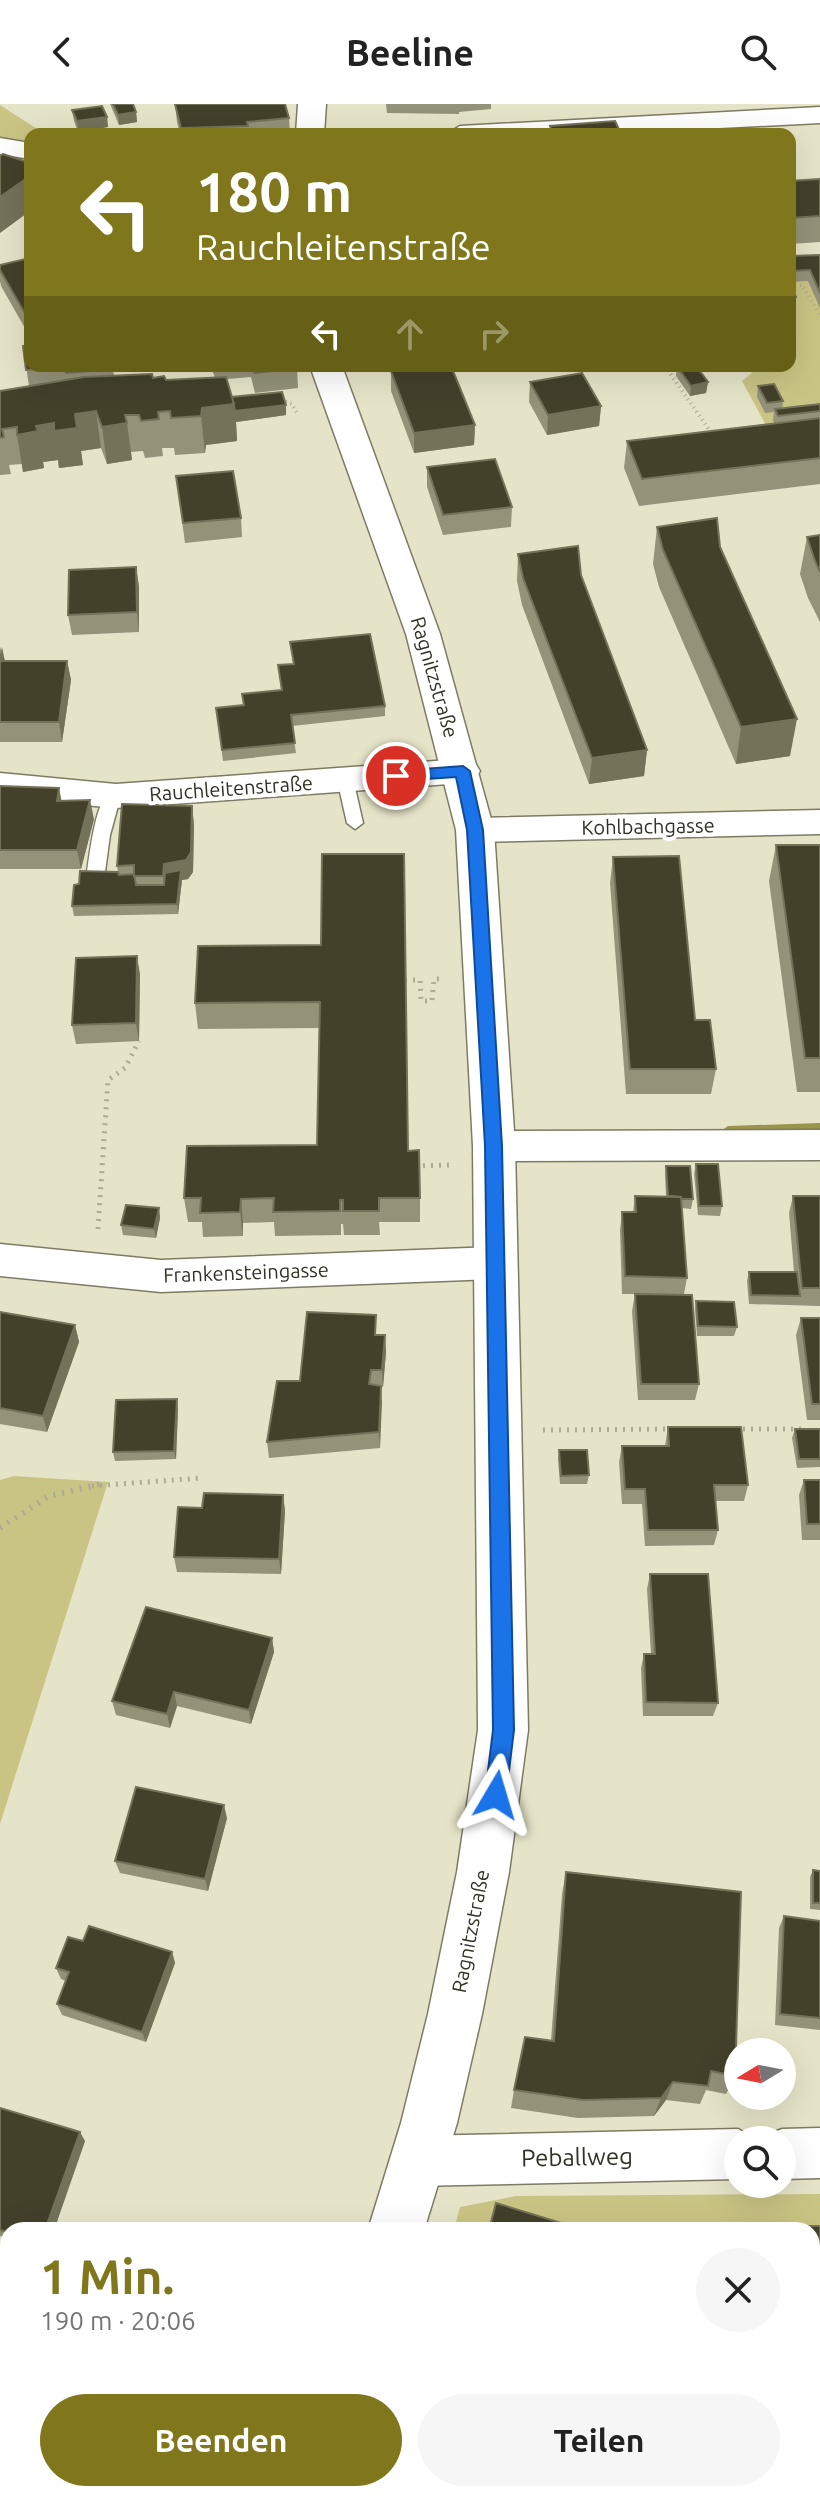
<!DOCTYPE html>
<html lang="de">
<meta charset="utf-8">
<style>
:root{--surface:#fff;--page:#f6f6f6;--text:#222;--muted:#767676;--accent:#80771c}
body{margin:0;font-family:Ubuntu,sans-serif;background:var(--page);color:var(--text);height:100vh;display:flex;flex-direction:column;font-size:30px;white-space:nowrap}
*{box-sizing:border-box;margin:0}
p{font-size:26px;color:var(--muted)}
.icon{flex:none;width:44px;height:44px;fill:none;stroke:currentColor;stroke-width:2;stroke-linecap:round;stroke-linejoin:round}
.map{position:relative;flex:1;overflow:hidden}
.drawer{position:absolute;left:0px;top:2118px;width:820px;height:280px;display:flex;flex-direction:column;background:var(--surface);border-radius:24px 24px 0 0;box-shadow:0 8px 32px #0002}
.drawer>*{flex:none}
.banner{position:absolute;left:24px;top:24px;width:772px;height:244px;border-radius:16px;box-shadow:0 8px 32px #0002;background:#80771c;color:#fff;overflow:hidden}
.needle{width:52px;rotate:260deg}
.controls{position:absolute;left:724px;top:1934px;display:grid;gap:16px}
.controls a{display:grid;place-items:center;width:72px;height:72px;border-radius:50%;background:var(--surface);box-shadow:0 8px 32px #0002;font-size:40px}
.pin{position:absolute;display:grid;place-items:center;width:68px;height:68px;color:#fff;margin:-34px;border:4px solid #fff;border-radius:50%;box-shadow:0 2px 8px #0007}
.me{position:absolute;width:88px;margin:-44px;rotate:7deg;stroke-linejoin:round;filter:drop-shadow(0 0 6px #0008)}
.turn{display:flex;align-items:center;gap:28px;height:168px;padding:0 40px;font-size:36px}
.turn .icon{width:104px;height:104px;stroke-width:2.5}
.turn b{display:block;font-size:56px;line-height:68px}
.lanes{display:flex;align-items:center;height:76px;padding:0 40px;background:#0003;justify-content:center;gap:40px;direction:ltr}
.lanes .off{opacity:.35}
.round{display:grid;place-items:center;flex:none;width:84px;height:84px;border-radius:42px;background:var(--page)}
.head{display:flex;align-items:center;justify-content:space-between;height:136px;padding:0 40px}
h1{font-size:48px;font-weight:600;line-height:60px;color:var(--accent)}
.cta{display:flex;gap:16px;margin-top:auto;padding:16px 40px}
.cta a{flex:1;height:92px;border-radius:48px;background:var(--accent);color:#fff;font-size:32px;font-weight:600;line-height:92px;text-align:center}
.cta a+a{background:var(--page);color:var(--text)}
header{display:flex;justify-content:space-between;align-items:center;height:104px;padding:0 40px;background:var(--surface);font-size:36px;font-weight:600}
.map>svg:first-child{display:block}
.green{fill:#cac484}
.lines{fill:none;stroke-linecap:round;stroke-linejoin:round}
.stream{fill:#9b944b;fill-rule:evenodd}
.service-casing{stroke:#7d7b63;stroke-width:3}
.minor-casing{stroke:#7d7b63;stroke-width:3}
.secondary-casing{stroke:#7d7b63;stroke-width:3}
.path-far2{stroke:#acab94;stroke-width:4;stroke-dasharray:1 4;stroke-linecap:butt}
.path-far1{stroke:#acab94;stroke-width:5;stroke-dasharray:2 6;stroke-linecap:butt}
.path{stroke:#acab94;stroke-width:6;stroke-dasharray:2 7;stroke-linecap:butt}
.service{fill:#fff;fill-rule:evenodd}
.minor{fill:#fff;fill-rule:evenodd}
.secondary{fill:#fff;fill-rule:evenodd}
.wall{fill:#949279}
.shaded-wall{fill:#747259}
.building{fill:#43412a;stroke:#747259;stroke-width:2}
.route{fill:#1a73e8;stroke:#114b97;stroke-width:2}
.labels{text-anchor:middle;dominant-baseline:central;stroke-width:8;stroke-linejoin:round;paint-order:stroke}
.street-label{font-size:20px;fill:#313126;stroke:#fff}
.near-street-label{font-size:24px;fill:#313126;stroke:#fff}
</style>
<header><svg class="icon" aria-label="back" viewBox="0 0 24 24"><path d="M15 5l-7 7 7 7"/></svg>Beeline<svg class="icon" aria-label="search" viewBox="0 0 24 24"><circle cx="10" cy="10" r="6"/><path d="M15 15l6 6"/></svg></header>
<div class="map">
<svg width="820" height="2398" viewBox="0 0 820 2398">
<rect width="100%" height="100%" fill="#e6e4c8"/>
<!-- green -->
<path class="green" d="M0,1L45,30H30V39L0,40Z
M820,161V317L767,323L742,277L760,262H790V163Z
M14,1372L108,1378L0,1720V1376Z
M820,2090V2398H380L382,2390H812V2126H454L460,2103L516,2092Z"/>
<g class="lines">
<!-- stream -->
<path class="stream" d="M820,1019V1029L728,1032L721,1027L728,1022Z"/>
<defs>
<path id="service" d="M345,669L353,675L363,719L355,725L347,719L337,675Z
M113,685L121,691L110,731L104,775L95,781L86,775C89,757 95,691 113,685Z"/>
<path id="minor" d="M820,3V19L603,30H447L460,22Z
M0,34L30,39V55L0,50Z
M463,655L475,659L480,667L475,675L463,679L116,704L0,693V669L116,680Z
M820,706V730L475,738L463,734L458,726L463,718L475,714Z
M820,1026V1056L494,1057L481,1053L475,1042L481,1031L494,1027Z
M0,1140L161,1156L494,1143L508,1148L514,1159L508,1170L494,1175L161,1188L0,1172Z
M820,2024V2074L782,2075V2036H762L764,2032L782,2025Z
M738,2025L758,2036H738V2075L415,2082L397,2075L390,2057L397,2039L415,2032Z"/>
<path id="secondary" d="M298,0H326L324,30H296Z
M310,262H342L440,530L494,726L515,1042L528,1626L509,1768L482,1910L457,2019L424,2126H368L401,2019L428,1910L457,1768L478,1626L473,1042L456,726L406,530Z
M292,2390H352L349,2398H289Z"/>
</defs>
<!-- service casing -->
<use href="#service" class="service-casing"/>
<!-- minor casing -->
<use href="#minor" class="minor-casing"/>
<!-- secondary casing -->
<use href="#secondary" class="secondary-casing"/>
<!-- path-far2 -->
<path class="path-far2" d="M790,181H802L820,211
M665,262L712,330
M281,296L292,300L297,309"/>
<!-- path-far1 -->
<path class="path-far1" d="M405,876H420L421,897H432L434,875H441
M415,1062L449,1061
M98,1125L108,976L125,964L139,937
M735,1325H801
M543,1326L673,1325
M92,1382L202,1374"/>
<!-- path -->
<path class="path" d="M0,1424L49,1392L101,1380"/>
<!-- service -->
<use href="#service" class="service"/>
<!-- minor -->
<use href="#minor" class="minor"/>
<!-- secondary -->
<use href="#secondary" class="secondary"/>
</g>
<!-- wall -->
<path class="wall" d="M110,0H133L136,8L137,18L119,21Z
M175,0L289,14L290,30H180L177,18Z
M386,0H491V5L459,8V10L387,9Z
M72,6L107,13L108,23L78,28L74,17Z
M820,75V138L790,140V77Z
M820,151V204L808,177L790,178V152Z
M30,154V233L1,182L0,177V161Z
M790,184L796,193L795,204L790,205Z
M23,242L112,262L114,271L153,274L166,276L215,274L211,262H297L298,284L255,289L251,273L227,275L232,293L286,311L236,318L237,337L206,341L205,349L175,351L174,344H162L163,352L145,354L143,347L131,348L132,356L107,360L101,344L81,347L83,361L59,364L58,356L43,358L44,364L23,368L22,360L9,361L11,370L0,371V287L29,282Z
M677,262L708,278L706,289L690,292L676,272Z
M391,267L475,321L474,341L414,349L391,287Z
M530,278L601,302L599,322L547,331L529,298Z
M758,282L783,297L782,305L820,300V380L639,402L624,364L627,337L774,319L773,316L774,308L765,309L757,293Z
M427,363L512,403L511,423L443,431L427,383Z
M176,372L241,414L242,433L185,439Z
M657,423L720,443L790,652L736,660L659,483L653,460Z
M820,431V518L808,494L800,470L807,433Z
M518,450L581,471L647,646L644,672L589,680L522,501L517,477Z
M136,463L139,483V528L72,531L68,511Z
M290,538L385,602V612L292,622L296,649L223,657L216,604L243,601L281,586L278,561L293,560Z
M0,543L5,557H67L71,576L62,638H0Z
M0,682L59,684L61,697L94,715L81,765H0Z
M192,702L194,721L193,768L188,775L182,776L178,810L74,812L72,802L118,768L117,762Z
M776,741H820V988H797L769,777Z
M613,753L695,916L716,965L711,990H626L610,779Z
M321,841L408,1047L420,1094V1118H379L380,1131H344L343,1120H341V1131L275,1132L274,1118L243,1119V1132L203,1133L202,1118H188L184,1094L317,1041L319,924L198,925L195,899Z
M140,870L139,937L76,940L72,921Z
M696,1060L722,1102L720,1112L698,1111L694,1070Z
M666,1062L693,1095L691,1105L682,1104L687,1174L684,1190L699,1280L695,1296H638L632,1207L635,1190H654H622L620,1126L622,1108H633L635,1092H666L665,1071Z
M793,1092H820V1202L749,1200L747,1177L749,1168H794L789,1109Z
M159,1104L160,1114L156,1134L123,1131L121,1121Z
M696,1197L737,1223L734,1232H697L695,1206Z
M0,1208L75,1221L79,1238L47,1328L0,1320Z
M801,1214H820V1316H807L796,1231Z
M377,1231H385L386,1248L383,1283H381L380,1344L269,1354L267,1338L300,1277Z
M178,1304L176,1355L115,1357L113,1348Z
M668,1323L748,1381L744,1397H715L718,1426L714,1441L645,1442L642,1400H622L619,1358L622,1342H665Z
M795,1325H820V1363L797,1364L792,1334Z
M559,1346L589,1371L587,1380H560L558,1355Z
M804,1376H820V1436H802L799,1391Z
M283,1391L285,1407L281,1470L177,1468L174,1453L202,1404Z
M650,1470L718,1599L713,1612H643L641,1564L644,1550H651L647,1485Z
M272,1534L274,1548L251,1620L177,1602L170,1624L116,1611L112,1597Z
M227,1714L208,1787L120,1769L115,1757Z
M813,1766L820,1767V1806L810,1805V1773Z
M566,1768L735,1972L726,1990L706,1986L700,2000L666,1996L654,2012L578,2014L511,2004L514,1986L551,1936L562,1790Z
M784,1812L820,1817V1926L775,1921L779,1824Z
M172,1848L175,1859L146,1938L62,1911L57,1900L66,1877L61,1875L56,1864Z
M0,2004L85,2037L54,2126H8V2134L0,2132Z
M795,2122H820V2233H812V2126H792Z
M0,2214L8,2216V2348L0,2346Z"/>
<!-- shaded-wall -->
<path class="shaded-wall" d="M136,8L137,18L119,21L118,11Z
M107,13L108,23L78,28L77,17Z
M30,72V107L0,129V93Z
M708,278L706,289L690,292L691,282Z
M234,300L286,301V311L236,318L237,337L206,341L205,349L201,312L202,304Z
M601,302L599,322L547,331L548,311Z
M96,307L101,344L81,347L83,361L59,364L58,356L43,358L44,364L23,368L17,331L36,322L54,319L75,310Z
M127,319L132,356L107,360L102,323Z
M475,321L474,341L414,349V329Z
M136,463L139,483V528L137,508Z
M2,543L6,562L0,563V551Z
M67,557L71,576L62,638L59,618Z
M797,615L790,652L736,660L741,623Z
M647,646L644,672L589,680L592,654Z
M59,684L63,704L57,697Z
M90,696L94,715L81,765L77,746Z
M192,702L194,721L193,768L188,775L182,776L178,810L177,800L165,791L163,772L164,760Z
M137,852L140,870L139,937L136,919Z
M241,1095L243,1119V1132L240,1108Z
M159,1104L160,1114L156,1134L154,1125Z
M75,1221L79,1238L47,1328L43,1312Z
M385,1231L386,1248L383,1283L382,1266Z
M381,1282L382,1299L380,1344L379,1328Z
M177,1295L178,1304L176,1355L174,1347Z
M283,1391L285,1407L281,1470L279,1455Z
M272,1534L274,1548L251,1620L249,1606Z
M174,1588L177,1602L170,1624L167,1610Z
M224,1701L227,1714L208,1787L205,1775Z
M172,1848L175,1859L146,1938L142,1928Z
M673,1978L666,1996L654,2012L661,1994Z
M80,2028L85,2037L54,2126H45Z"/>
<!-- building -->
<path class="building" d="M113,0H133L136,8L118,11Z
M175,0H285L289,14L247,18L248,22L181,24Z
M102,2L107,13L77,17L72,6Z
M615,17L621,30H553L550,22Z
M3,50L30,59V72L0,93V52Z
M820,75V112L790,114V77Z
M820,151V189L810,166L792,167L790,162V152Z
M30,154V218L0,166V161Z
M790,184H792L796,193L790,194Z
M30,241V262H112L113,265L66,269L65,262L26,266L23,242Z
M252,262H297V264L254,269Z
M429,262H451L475,321L414,329L391,267Z
M677,262H696L708,278L691,282Z
M582,269L601,302L548,311L530,278Z
M152,270L153,274L164,272L166,276L226,273L234,300L202,304L201,312L171,314L170,307L158,308L159,315L141,317L139,311H125L127,319L102,323L96,307L75,310L77,324L54,327V319L36,322L38,327L17,331V323L2,325L4,333L0,334V287L84,273Z
M774,280L783,297L767,299L758,282Z
M282,288L286,301L235,307L232,293Z
M820,300V307L778,312L775,305Z
M820,314V354L642,375L627,337Z
M495,355L512,403L443,411L427,363Z
M233,367L241,414L183,419L176,372Z
M717,414L720,443L797,615L741,623L663,446L657,423Z
M820,431V468L815,457L807,433Z
M578,442L581,471L647,646L592,654L523,474L518,450Z
M136,463L137,508L68,511L69,466Z
M370,530L385,602L291,611L295,639L222,646L216,604L244,601L242,590L282,586L278,561L294,560L290,538Z
M0,557H67L59,618H0Z
M0,682L59,684L57,697L90,696L77,746H0Z
M122,700L192,702L191,748L186,756L164,760L163,772H134V761L117,762Z
M776,741H820V954H805Z
M322,750H404L408,1047L419,1046L420,1094H379V1107H343V1096H340V1107L273,1108L274,1094L241,1095L240,1108L200,1109L201,1094H184L187,1042L317,1041L320,898L195,899L198,842L321,841Z
M679,752L695,916H710L716,965H630L613,753Z
M181,766L177,800L72,802L74,781L79,780L80,767L118,768L119,771L134,770L136,781H164L165,769Z
M137,852L136,919L72,921L76,854Z
M696,1060H718L722,1102H699Z
M666,1062H690L693,1095H682L681,1093L668,1092Z
M635,1092L681,1093L687,1174L625,1172L622,1108H636Z
M793,1092H820V1184H802Z
M126,1101L159,1104L154,1125L121,1121Z
M749,1168H797L800,1192L751,1191Z
M635,1190L692,1191L699,1280H641Z
M696,1197L734,1198L737,1223L698,1222Z
M0,1208L75,1221L43,1312L0,1304Z
M307,1208L376,1211L375,1231H385L382,1266H371L369,1280L381,1282L379,1328L267,1338L277,1277H300Z
M801,1214H820V1300H812Z
M177,1295L174,1347L113,1348L116,1296Z
M668,1323H741L748,1381H714L718,1426H648L645,1385H625L622,1342H669Z
M795,1325H820V1355H799Z
M559,1346H587L589,1371L561,1372Z
M804,1376H820V1420H807Z
M204,1389L283,1391L279,1455L174,1453L178,1403L202,1404Z
M650,1470H708L718,1599L646,1598L644,1550H655Z
M146,1503L272,1534L249,1606L174,1588L167,1610L112,1597Z
M136,1683L224,1701L205,1775L115,1757Z
M813,1766L820,1767V1799H813Z
M566,1768L741,1788L735,1972L711,1967L708,1982L673,1978L661,1994L583,1996L514,1986L525,1933L554,1937Z
M784,1812L820,1817V1914L780,1910Z
M89,1822L172,1848L142,1928L57,1900L69,1868L56,1864L68,1833L83,1837Z
M0,2004L80,2028L45,2126H8V2128L0,2126Z
M496,2099L584,2126H489Z
M795,2122H820V2226H812V2126H796Z
M0,2214L8,2216V2345L0,2343Z
M442,2390H541V2398H441Z"/>
<!-- route -->
<path class="route" d="M463,662L470,667L483,726L502,1042L514,1626L506,1691L503,1698L496,1701L488,1698L485,1691L493,1626L485,1042L467,726L456,673L396,677L389,672L396,667Z"/>
<g class="labels">
<!-- street labels -->
<g class="street-label">
<text transform="translate(435 573) rotate(74)">Ragnitzstraße</text>
<text transform="translate(231 684) rotate(-4)">Rauchleitenstraße</text>
<text transform="translate(648 722) rotate(-1)">Kohlbachgasse</text>
<text transform="translate(246 1168) rotate(-2)">Frankensteingasse</text>
<text transform="translate(470 1827) rotate(-79)">Ragnitzstraße</text>
</g>
<!-- near-street labels -->
<g class="near-street-label">
<text transform="translate(577 2053) rotate(-1)">Peballweg</text>
</g>
</g>
</svg>
<div class="controls">
<a><svg class="needle" viewBox="-14 -14 28 28"><path d="M0-13l5 13h-10z" fill="#e53935"/><path d="M0 13l5-13h-10z" fill="#767676"/></svg></a>
<a><svg class="icon" aria-label="search" viewBox="0 0 24 24"><circle cx="10" cy="10" r="6"/><path d="M15 15l6 6"/></svg></a>
</div>
<div class="pin" style="left:396px;top:672px;background:#d93025"><svg class="icon" aria-label="arrive" viewBox="0 0 24 24"><path d="M6 21V4h12l-3 4 3 4H6"/></svg></div>
<svg class="me" style="left:496px;top:1691px" viewBox="-20 -20 40 40"><path d="M0-17L14 15 0 8-14 15z" fill="#1a73e8" stroke="#fff" stroke-width="4"/></svg>
<div class="banner">
<div class="turn"><svg class="icon" aria-label="left" viewBox="0 0 24 24"><path d="M17 20v-9H6M10 6l-5 5 5 5"/></svg><div><b>180 m</b>Rauchleitenstraße</div></div>
<div class="lanes"><svg class="icon" aria-label="left" viewBox="0 0 24 24"><path d="M17 20v-9H6M10 6l-5 5 5 5"/></svg><svg class="icon off" aria-label="ahead" viewBox="0 0 24 24"><path d="M12 20V5M6 11l6-6 6 6"/></svg><svg class="icon off" aria-label="right" viewBox="0 0 24 24"><path d="M7 20v-9h11M14 6l5 5-5 5"/></svg></div>
</div>
<section class="drawer">
<div class="head"><div><h1>1 Min.</h1><p>190 m · 20:06</p></div><a class="round"><svg class="icon" aria-label="close" viewBox="0 0 24 24"><path d="M6 6l12 12M18 6L6 18"/></svg></a></div>
<div class="cta"><a>Beenden</a><a>Teilen</a></div>
</section>
</div>
